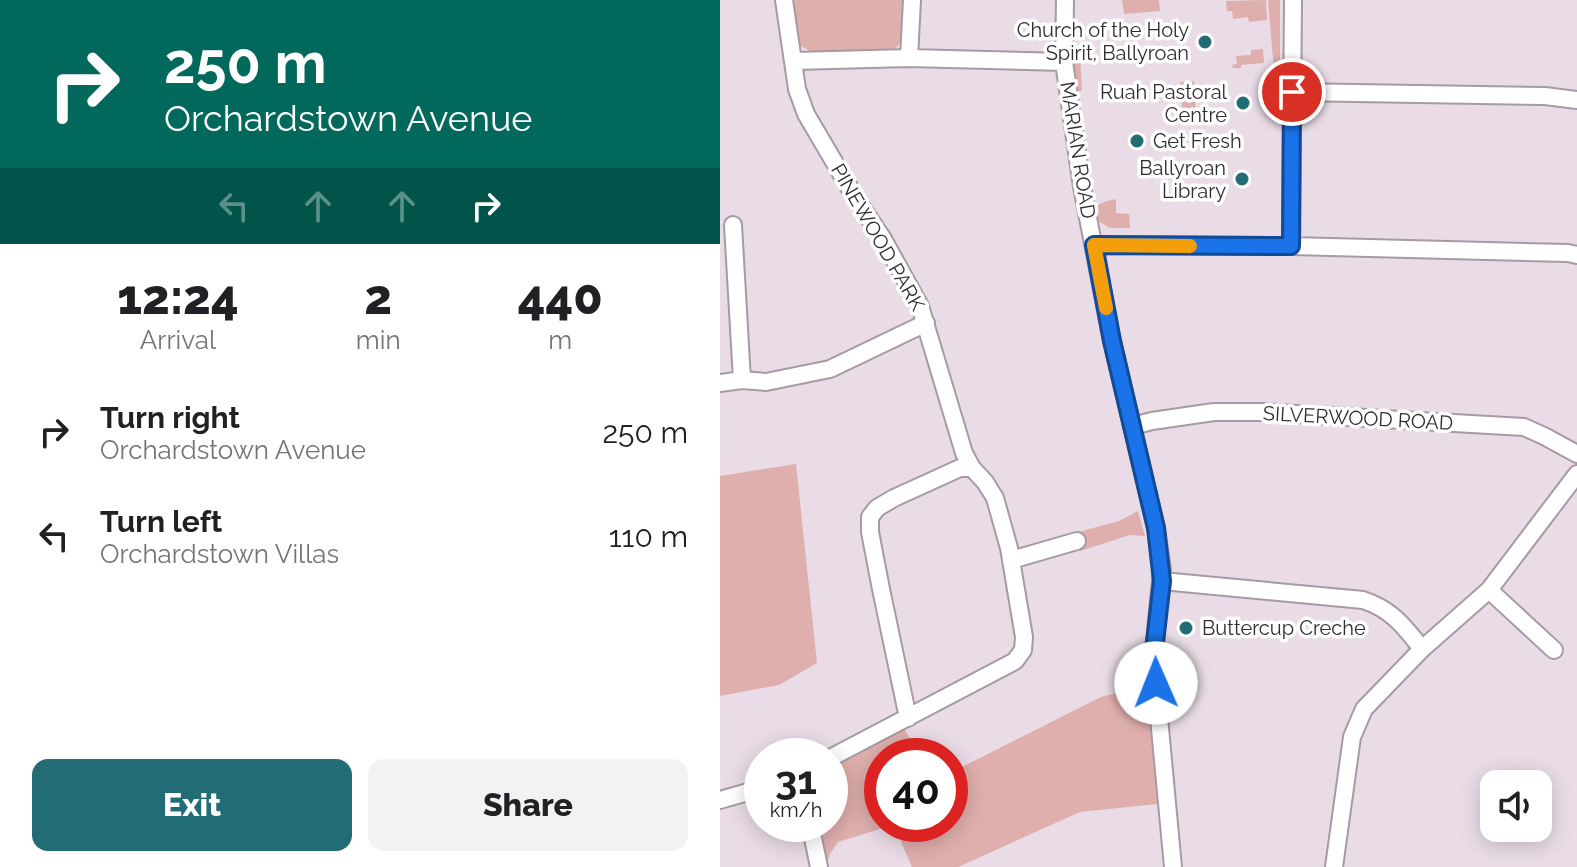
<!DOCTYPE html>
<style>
:root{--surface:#fff;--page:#f2f2f2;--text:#202124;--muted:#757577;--accent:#226c75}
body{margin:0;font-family:Raleway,sans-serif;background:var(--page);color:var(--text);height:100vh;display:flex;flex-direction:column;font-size:30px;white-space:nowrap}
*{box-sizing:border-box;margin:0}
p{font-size:26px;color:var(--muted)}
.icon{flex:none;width:44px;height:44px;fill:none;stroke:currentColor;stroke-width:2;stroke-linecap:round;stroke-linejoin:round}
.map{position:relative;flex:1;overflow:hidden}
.side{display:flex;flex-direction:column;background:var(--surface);width:720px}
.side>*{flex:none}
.hud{background:#00695c;color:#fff;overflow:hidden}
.fabs{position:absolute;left:760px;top:770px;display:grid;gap:16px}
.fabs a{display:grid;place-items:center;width:72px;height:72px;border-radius:16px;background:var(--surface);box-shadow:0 4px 20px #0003;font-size:40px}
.speed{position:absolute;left:24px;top:738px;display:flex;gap:16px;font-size:40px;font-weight:700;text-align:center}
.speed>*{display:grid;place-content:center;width:104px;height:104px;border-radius:50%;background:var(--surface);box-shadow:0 4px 20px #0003;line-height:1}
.speed small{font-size:20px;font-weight:400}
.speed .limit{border:12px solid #d22;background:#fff;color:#111}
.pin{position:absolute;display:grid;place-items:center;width:68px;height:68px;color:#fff;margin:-34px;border:4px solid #fff;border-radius:50%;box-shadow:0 2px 8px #0007}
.me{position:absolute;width:88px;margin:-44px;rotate:359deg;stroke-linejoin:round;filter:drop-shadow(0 0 6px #0008)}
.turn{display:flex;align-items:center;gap:28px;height:168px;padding:0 32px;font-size:36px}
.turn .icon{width:104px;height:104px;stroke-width:2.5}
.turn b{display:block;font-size:56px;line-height:68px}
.lanes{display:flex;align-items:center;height:76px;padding:0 32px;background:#0003;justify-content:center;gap:40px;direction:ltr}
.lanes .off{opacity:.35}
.eta{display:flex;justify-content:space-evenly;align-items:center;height:136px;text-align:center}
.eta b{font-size:48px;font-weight:800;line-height:56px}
.action{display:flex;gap:16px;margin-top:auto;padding:16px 32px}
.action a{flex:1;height:92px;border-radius:16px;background:var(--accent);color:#fff;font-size:32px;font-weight:800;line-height:92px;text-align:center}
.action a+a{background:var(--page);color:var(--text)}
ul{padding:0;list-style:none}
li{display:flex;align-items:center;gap:24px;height:104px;padding:0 32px}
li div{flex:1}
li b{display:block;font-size:30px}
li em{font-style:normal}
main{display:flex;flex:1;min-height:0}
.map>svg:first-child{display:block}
.green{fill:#dfafad}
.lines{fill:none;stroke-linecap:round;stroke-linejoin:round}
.minor-casing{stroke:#a69aa4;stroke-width:20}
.minor{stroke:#fff;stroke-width:16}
.route-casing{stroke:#114b97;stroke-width:20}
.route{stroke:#1a73e8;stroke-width:14}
.slow{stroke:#f59e0b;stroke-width:14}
.poi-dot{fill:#226c75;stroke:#fff;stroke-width:3}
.labels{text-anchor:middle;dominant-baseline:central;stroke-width:7;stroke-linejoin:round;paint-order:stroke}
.poi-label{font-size:20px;fill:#312c30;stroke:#fff;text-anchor:end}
.street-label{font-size:20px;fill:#312c30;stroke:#fff}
</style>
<main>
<section class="side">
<div class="hud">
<div class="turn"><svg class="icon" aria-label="right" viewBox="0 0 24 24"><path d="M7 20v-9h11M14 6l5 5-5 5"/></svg><div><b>250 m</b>Orchardstown Avenue</div></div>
<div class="lanes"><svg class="icon off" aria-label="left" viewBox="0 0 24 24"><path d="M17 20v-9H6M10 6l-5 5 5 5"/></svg><svg class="icon off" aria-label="ahead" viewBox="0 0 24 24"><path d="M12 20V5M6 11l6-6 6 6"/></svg><svg class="icon off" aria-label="ahead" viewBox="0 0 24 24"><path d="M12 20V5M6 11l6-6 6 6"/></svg><svg class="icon" aria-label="right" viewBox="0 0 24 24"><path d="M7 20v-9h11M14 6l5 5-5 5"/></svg></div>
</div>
<div class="eta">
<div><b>12:24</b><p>Arrival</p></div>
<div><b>2</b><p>min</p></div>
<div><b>440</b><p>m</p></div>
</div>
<ul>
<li><svg class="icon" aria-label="right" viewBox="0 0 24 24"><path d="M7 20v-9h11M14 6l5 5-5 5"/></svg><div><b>Turn right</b><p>Orchardstown Avenue</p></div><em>250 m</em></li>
<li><svg class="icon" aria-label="left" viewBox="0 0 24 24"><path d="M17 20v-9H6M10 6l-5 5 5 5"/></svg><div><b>Turn left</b><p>Orchardstown Villas</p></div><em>110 m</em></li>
</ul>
<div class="action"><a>Exit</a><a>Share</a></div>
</section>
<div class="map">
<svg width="857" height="867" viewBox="0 0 857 867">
<rect width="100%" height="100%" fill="#e9dce6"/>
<!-- green -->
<path class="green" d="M72,0H183C183,19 189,45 168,53L92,52L79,45Z
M402,0H439L440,11L404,14Z
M546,0L547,20L529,22L528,17L513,19L512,11H507L506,1Z
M548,0H560V70L554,71Z
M543,49L544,63L521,65V68H513L512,65L517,64L516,56L531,55V50Z
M360,56L362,91H354L350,61L353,57Z
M474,81L476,115H471L470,120L463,121L460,82Z
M396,199V213L409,214L410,228H390L376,220C372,204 382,202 396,199Z
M76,464L97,663L59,685L0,696V476Z
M418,511L425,536L410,535L360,551L355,533L399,521Z
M436,683L447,803L360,812L238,867H192L182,844L177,824H230V773L381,697Z
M183,726L199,756H162V824H176L118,842L110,854L106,867L91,824H110V764Z"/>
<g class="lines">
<defs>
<path id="minor" d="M64,0L77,89L86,114L133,194L163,239L200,306L244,453L252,468L265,482L275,498L289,548L304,637L303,650L295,661L110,758
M345,0L344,62L362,187L392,341L436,528L442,570L434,651L435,675L453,867
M189,58L192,0
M74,61L189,58L344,62
M572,92L825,96L857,100
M13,225L22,380
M374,245L571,246L848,253L857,255
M571,246L573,0
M0,383L22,380L46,382L110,369L206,323
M413,426L432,421L494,412H542L804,427L824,436L857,454
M291,560L357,541
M442,581L643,600C671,609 684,626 702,649
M769,590L834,650
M188,718L161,589L150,532V517L157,508L174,498L240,468H252
M0,800L42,788
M90,824L99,867
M614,867L632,737L644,709L702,649L769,590L857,474"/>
</defs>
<!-- minor casing -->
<use href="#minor" class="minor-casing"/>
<!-- minor -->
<use href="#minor" class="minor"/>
</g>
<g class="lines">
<defs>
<path id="route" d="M436,683L434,651L442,581L436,528L392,341L374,245L571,246L572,92"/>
</defs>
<!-- route casing -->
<use href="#route" class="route-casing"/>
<!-- route -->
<use href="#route" class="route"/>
<!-- slow -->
<path class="slow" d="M386,308L374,245L470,246"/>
</g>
<!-- markers -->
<g class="poi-dot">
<circle cx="485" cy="42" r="8"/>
<circle cx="523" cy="103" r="8"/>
<circle cx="417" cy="141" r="8"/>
<circle cx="522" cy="179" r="8"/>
<circle cx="466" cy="628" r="8"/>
</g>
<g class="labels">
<!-- poi labels -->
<g class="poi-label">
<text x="469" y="30">Church of the Holy<tspan x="469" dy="23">Spirit, Ballyroan</tspan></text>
<text x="507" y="92">Ruah Pastoral<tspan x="507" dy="23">Centre</tspan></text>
<text x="433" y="141" text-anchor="start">Get Fresh</text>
<text x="506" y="168">Ballyroan<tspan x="506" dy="23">Library</tspan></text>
<text x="482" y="628" text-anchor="start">Buttercup Creche</text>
</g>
<!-- street labels -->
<g class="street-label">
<text transform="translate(358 150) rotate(81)">MARIAN ROAD</text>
<text transform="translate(158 237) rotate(60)">PINEWOOD PARK</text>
<text transform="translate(638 418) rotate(3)">SILVERWOOD ROAD</text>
</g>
</g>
</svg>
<div class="fabs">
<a><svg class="icon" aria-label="sound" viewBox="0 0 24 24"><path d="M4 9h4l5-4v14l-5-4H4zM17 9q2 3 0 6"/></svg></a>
</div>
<div class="speed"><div>31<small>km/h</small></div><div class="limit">40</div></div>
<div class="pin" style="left:572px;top:92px;background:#d93025"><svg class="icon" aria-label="arrive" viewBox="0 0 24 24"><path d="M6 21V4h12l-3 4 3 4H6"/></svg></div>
<svg class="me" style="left:436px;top:683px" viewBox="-20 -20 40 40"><circle r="19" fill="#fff"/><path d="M0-13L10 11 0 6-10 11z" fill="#1a73e8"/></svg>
</div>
</main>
